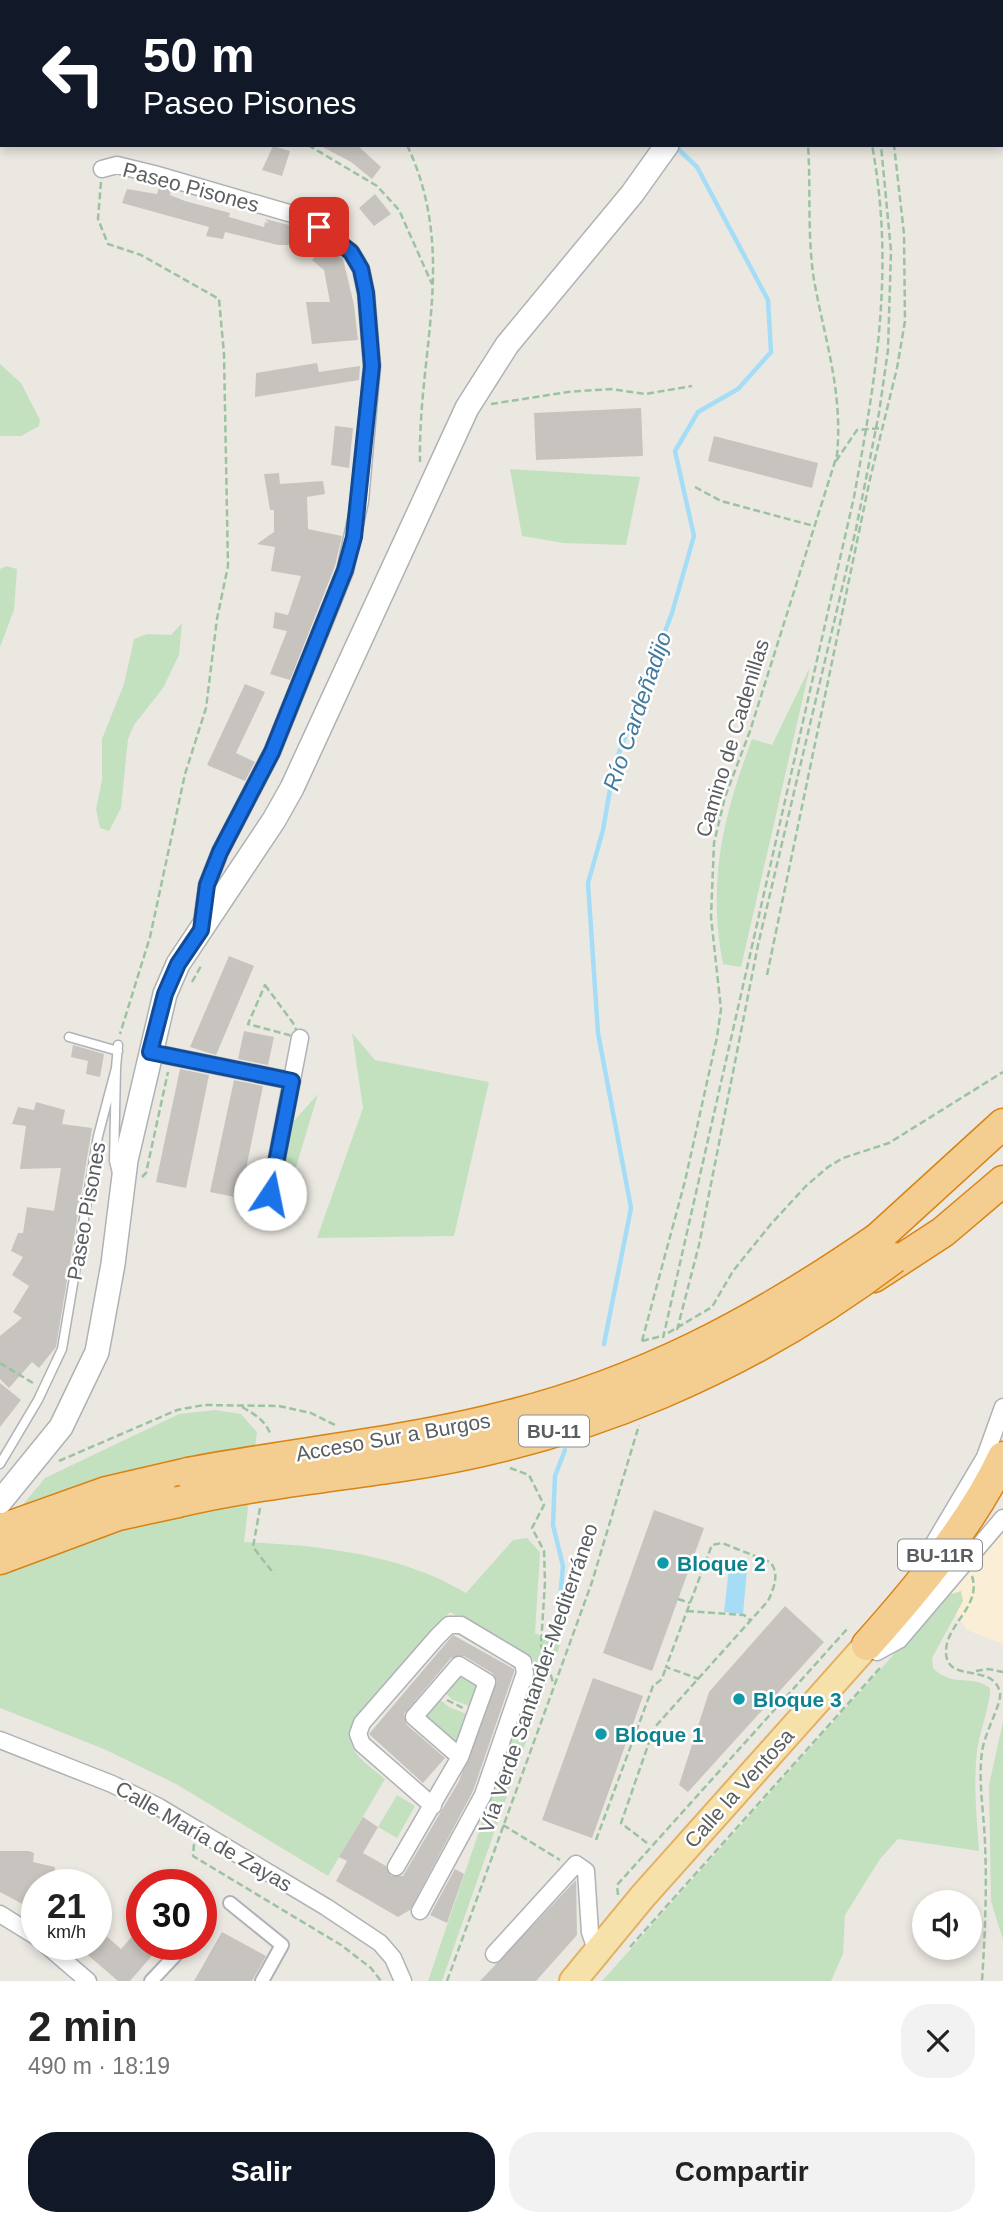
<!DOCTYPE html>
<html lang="es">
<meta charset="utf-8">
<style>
:root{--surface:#fff;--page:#f2f2f2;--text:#222;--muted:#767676;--accent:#111827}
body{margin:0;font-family:Arial,sans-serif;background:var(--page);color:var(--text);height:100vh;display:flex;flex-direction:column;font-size:26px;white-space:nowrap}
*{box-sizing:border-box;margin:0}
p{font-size:23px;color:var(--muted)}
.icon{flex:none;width:38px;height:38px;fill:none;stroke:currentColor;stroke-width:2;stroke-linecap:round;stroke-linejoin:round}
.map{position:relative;height:1981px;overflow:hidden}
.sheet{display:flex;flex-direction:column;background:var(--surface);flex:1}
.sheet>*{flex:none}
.hud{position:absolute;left:0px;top:0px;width:1004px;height:147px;box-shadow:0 4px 10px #0003;background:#111827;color:#fff;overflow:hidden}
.tools{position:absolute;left:912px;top:1890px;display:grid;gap:14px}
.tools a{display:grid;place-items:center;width:70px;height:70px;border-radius:50%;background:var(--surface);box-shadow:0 4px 10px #0003;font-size:35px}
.speed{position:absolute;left:21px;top:1869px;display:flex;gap:14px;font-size:35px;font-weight:700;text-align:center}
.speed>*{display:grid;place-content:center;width:91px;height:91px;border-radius:50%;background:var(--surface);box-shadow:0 4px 10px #0003;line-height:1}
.speed small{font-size:18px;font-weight:400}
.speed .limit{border:10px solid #d22;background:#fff;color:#111}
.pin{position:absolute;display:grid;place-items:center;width:60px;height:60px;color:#fff;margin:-30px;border-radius:14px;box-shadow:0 4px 10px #0006}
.me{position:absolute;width:77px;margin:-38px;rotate:11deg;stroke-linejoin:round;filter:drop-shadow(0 0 5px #0008)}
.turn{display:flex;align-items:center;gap:24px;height:147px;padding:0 28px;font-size:32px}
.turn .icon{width:91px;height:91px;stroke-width:2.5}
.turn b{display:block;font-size:49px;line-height:60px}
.round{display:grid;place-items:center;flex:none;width:74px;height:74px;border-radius:28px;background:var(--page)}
.headline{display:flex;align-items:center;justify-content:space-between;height:119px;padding:0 28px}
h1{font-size:42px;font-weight:700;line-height:52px}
.button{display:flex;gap:14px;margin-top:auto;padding:14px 28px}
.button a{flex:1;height:80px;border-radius:28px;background:var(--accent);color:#fff;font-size:28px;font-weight:700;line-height:80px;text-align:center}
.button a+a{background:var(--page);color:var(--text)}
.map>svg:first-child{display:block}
.commercial{fill:#faeed7}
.green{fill:#c3e1bf}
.water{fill:#a5ddf7}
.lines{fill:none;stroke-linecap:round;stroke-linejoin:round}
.stream{stroke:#a5ddf7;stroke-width:4.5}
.building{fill:#c7c3be}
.service-casing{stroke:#afb2b6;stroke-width:11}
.pedestrian-casing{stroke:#afb2b6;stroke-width:16}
.minor-casing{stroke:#afb2b6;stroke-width:19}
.secondary-casing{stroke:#aeb2b5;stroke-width:26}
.primary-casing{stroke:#e4b061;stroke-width:30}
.motorway-casing{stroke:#d88314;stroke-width:33}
.path{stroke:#9bc3a1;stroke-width:2.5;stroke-dasharray:7 3.5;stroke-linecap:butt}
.service{stroke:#fff;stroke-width:8}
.pedestrian{stroke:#fff;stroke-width:12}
.minor{stroke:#fff;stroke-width:16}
.secondary{stroke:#fff;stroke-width:23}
.primary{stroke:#f7e1aa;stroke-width:26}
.motorway{stroke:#f3ce90;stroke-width:30}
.motorway-bridge-casing{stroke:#d88314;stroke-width:33;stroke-linecap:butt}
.motorway-bridge{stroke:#f3ce90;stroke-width:30}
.route-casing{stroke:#114b97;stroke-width:18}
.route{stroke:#1a73e8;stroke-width:12}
.culture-dot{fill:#0f9aa8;stroke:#fff;stroke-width:2.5}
.labels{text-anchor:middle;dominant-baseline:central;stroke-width:5;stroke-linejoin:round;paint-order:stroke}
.shield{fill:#fff;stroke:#8c8e90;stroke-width:2}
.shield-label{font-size:19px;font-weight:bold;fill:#5a5e61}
.street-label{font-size:21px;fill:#5a5e61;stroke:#fff}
.culture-label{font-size:21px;font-weight:bold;fill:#0d838f;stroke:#fff;text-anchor:start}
.water-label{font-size:23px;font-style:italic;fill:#427a9e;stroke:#fff}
</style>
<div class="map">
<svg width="1003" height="1981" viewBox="0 0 1003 1981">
<rect width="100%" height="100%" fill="#ebe8e1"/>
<!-- commercial -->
<path class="commercial" d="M1003,1532V1644L967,1630L953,1610V1591Z"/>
<!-- green -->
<path class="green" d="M0,364L21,383L40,420L39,426L21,436H0Z
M510,469L640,477L626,545L563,543L522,536Z
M6,566L17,569L14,610L0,647V569Z
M182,623L179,655L163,688L134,725L128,739L121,808L109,831L100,828L96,809L102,780V739L124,684L134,639L147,634L171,635Z
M810,667L741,967L723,964C707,882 723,816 752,739L772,745Z
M352,1033L375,1060L489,1082L454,1236L317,1238L363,1108Z
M318,1094L287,1197L278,1198L293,1122Z
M215,1410L241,1414L257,1432L244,1542C318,1545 402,1554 466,1593L513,1540L527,1538L540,1552L535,1633L560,1645L442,1981H428L532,1676L533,1659L450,1612L357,1717C339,1749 363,1760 385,1779L328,1876L176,1784L104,1749L0,1708V1532L45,1478L179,1414Z
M961,1591L963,1601L932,1658L933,1668C952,1688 973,1674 990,1688C991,1703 979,1734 977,1752C973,1785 977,1819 979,1851L898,1839L880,1859L845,1915L843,1954L831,1981H602L946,1596Z
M459,1672L480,1685L472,1707L453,1700L443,1691Z
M437,1697L449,1707L469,1715L458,1746L422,1715Z
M1003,1722V1940L991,1901L989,1785Z
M397,1795L415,1806L397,1838L378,1827Z"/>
<!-- water -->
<path class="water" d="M729,1568L747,1570L743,1614L724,1612Z"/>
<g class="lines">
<!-- stream -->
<path class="stream" d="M401,0L406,2
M604,1344L631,1208L598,1033L588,883L603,830L614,766L672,613L694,536L675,451L698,412L738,389L771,352L768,300L697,167L675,146
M552,1642L558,1623L563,1566L553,1525L555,1476L565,1450"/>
</g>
<!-- building -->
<path class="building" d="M319,145H357L381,167L372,179L351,162Z
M273,146L290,151L282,176L262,170Z
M159,187L171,190L170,195L185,201L230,213L229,217L264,227L265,222L269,223L265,219L301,228L343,259L354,305L358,340L312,344L306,302H330L324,270L312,260L314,257L291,239L288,245H278L225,232L223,239L206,236L209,227L122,203L127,189L157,194Z
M375,194L391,214L374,226L359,208Z
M317,363L319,372L360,366L359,380L255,397L256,373Z
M641,408L643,456L536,460L534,413Z
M335,426L353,428L349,468L331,465Z
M714,436L818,463L812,488L708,461Z
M279,473L280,484L323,481L325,494L307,497L308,529L342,536L335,566L290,680L270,674L287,631L273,628L275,612L288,615L301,576L271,571L275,547L257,544L274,532V510H270L264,474Z
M245,684L265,692L236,753L255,762L245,781L207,765Z
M229,956L254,966L216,1055L190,1047Z
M244,1031L274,1037L268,1065L238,1059Z
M73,1045L104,1054L100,1077L86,1074L88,1061L71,1057Z
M180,1069L209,1075L186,1188L156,1182Z
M234,1080L263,1086L240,1198L210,1192Z
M36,1102L65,1110L62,1124L92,1128L56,1347L39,1368L32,1362L9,1388L0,1379V1336L22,1318L13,1312L29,1286L12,1275L23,1257L11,1251L18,1233H23L27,1207L54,1211L61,1168L20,1169L26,1126L12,1124L18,1107L34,1110Z
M0,1383L21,1400L0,1427Z
M654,1510L704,1528L652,1671L603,1653Z
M785,1606L824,1642L688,1792L679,1785L709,1692Z
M453,1635L514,1669V1672L473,1791L410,1910L398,1917L336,1881L347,1861L339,1857L363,1817L378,1827L363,1853L386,1866L391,1876H403L459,1781L497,1681L492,1673L464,1656L451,1658L404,1714L407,1725L445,1758L423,1783L369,1734Z
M593,1678L643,1696L592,1838L542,1820Z
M0,1851H29L34,1853L33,1862L55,1867L54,1880L50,1885H37V1900L30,1908L0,1892Z
M455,1869L464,1874L447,1923L430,1915Z
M576,1880L577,1935L536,1981H480Z
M142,1925V1944H162L130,1981H118L75,1944H96V1927L121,1949Z
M222,1932L266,1956L252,1981H194Z"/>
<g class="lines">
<defs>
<path id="service" d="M69,1037L118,1051
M116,1068L118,1045
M0,1464L38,1400L62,1349L98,1136L116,1068L114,1161L117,1173"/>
<path id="pedestrian" d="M230,1903L282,1945L262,1981
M201,1929L208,1922
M151,1981L186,1944"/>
<path id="minor" d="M102,169L117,165L154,174L306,218L351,252L361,269L366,293L372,366L360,501L345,571L272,752L220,852L207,885L202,923
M150,1052L292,1081
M270,1194L300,1038
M931,1548L985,1457L1003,1407
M877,1652L899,1640L1003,1518
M0,1740L112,1784L159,1807L326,1907L380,1943L393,1958L403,1981
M396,1867L460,1757L487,1682L459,1665L414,1717L460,1757
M420,1911L483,1795L525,1673L523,1662L461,1625H449L437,1637L362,1723L358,1734L362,1744L433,1806
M0,1914L37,1937
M45,1944L88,1981
M494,1954L576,1864L586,1871L590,1932L597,1952"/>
<path id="secondary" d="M712,2V0
M0,1502L61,1427L97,1352L113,1264L126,1160L165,994L178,964L274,820L292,788L467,408L507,345L632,194L667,145"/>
<path id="primary" d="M573,1981L643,1896L867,1645"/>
<path id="motorway" d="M878,1238L1003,1124
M874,1277L943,1232L1003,1181
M0,1530L106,1492L188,1473
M0,1559L118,1515L178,1502
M867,1645C915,1591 972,1524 1003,1457"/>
</defs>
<!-- service casing -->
<use href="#service" class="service-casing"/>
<!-- pedestrian casing -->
<use href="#pedestrian" class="pedestrian-casing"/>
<!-- minor casing -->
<use href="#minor" class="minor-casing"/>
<!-- secondary casing -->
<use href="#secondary" class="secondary-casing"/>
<!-- primary casing -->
<use href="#primary" class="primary-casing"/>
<!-- motorway casing -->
<use href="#motorway" class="motorway-casing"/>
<!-- path -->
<path class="path" d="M237,0L240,2
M265,0L266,2
M810,0L811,2
M830,0V2
M839,0V2
M860,0L861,2
M308,145L377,186L399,210L432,284
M407,145C458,253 418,350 420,462
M101,182L98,219L108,244L141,255L219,299L224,354L228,566L217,619L206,708L185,774L150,937L120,1034
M491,404L568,392L611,389L645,394L692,386
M836,461L857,430L882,428
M695,487L721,501L814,526
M767,975L870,479L897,368L905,321L904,234L894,145
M192,982L201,966
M265,985L293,1023L300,1038L248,1024Z
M142,1177L146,1173L168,1072
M677,1330L699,1245L758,945L856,529L879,413L888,350L891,251L881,145
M668,1333L712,1307L733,1271L771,1224L806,1186L828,1167L843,1158L889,1143L1003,1072
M663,1338L854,497C876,376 895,269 872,145
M642,1341L685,1181L717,1037L721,1009L711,917L714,843L725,797L750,731L837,455C843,391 825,341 814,280C807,236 811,189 808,145
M642,1341L662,1336
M0,1363L33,1383
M242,1407C256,1415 266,1421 271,1436
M59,1461L177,1410L204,1405L279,1406L311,1413L335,1425
M510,1468L529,1475L544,1505L532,1528L544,1551L545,1582L541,1645L553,1682
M260,1508L253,1547L274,1574
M972,1576C982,1607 945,1624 946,1653C947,1684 994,1662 1000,1693C1002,1703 984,1734 982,1752C978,1782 984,1813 985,1843C987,1889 985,1935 982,1981
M678,1599L690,1603
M687,1611L744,1615L751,1621
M976,1671L988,1669L1003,1672
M447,1700L463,1708
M503,1825L560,1860
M596,1840L653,1686L662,1679L666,1667
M647,1843L621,1823L654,1728L768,1601C774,1588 780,1573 770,1562L722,1543L712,1545L710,1550L666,1667L699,1679
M194,1844L193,1856L341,1945L371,1968L381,1981
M618,1895L617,1885L848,1628
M630,1947L880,1668
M447,1981L592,1582L639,1425"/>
<!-- service -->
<use href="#service" class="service"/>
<!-- pedestrian -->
<use href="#pedestrian" class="pedestrian"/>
<!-- minor -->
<use href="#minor" class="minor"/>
<!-- secondary -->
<use href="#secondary" class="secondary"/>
<!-- primary -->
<use href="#primary" class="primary"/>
<!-- motorway -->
<use href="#motorway" class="motorway"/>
<defs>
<path id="motorway-bridge" d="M188,1473C288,1454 391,1444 491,1420C637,1386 757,1322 878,1238
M178,1502C251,1485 327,1477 402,1466C580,1440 751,1367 894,1258"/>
</defs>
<!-- motorway-bridge casing -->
<use href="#motorway-bridge" class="motorway-bridge-casing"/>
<!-- motorway-bridge -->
<use href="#motorway-bridge" class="motorway-bridge"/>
</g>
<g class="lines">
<defs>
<path id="route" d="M270,1194L292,1081L150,1052L165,994L178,964L201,930L207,885L220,852L272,752L345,570L354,537L372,366L366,293L361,269L351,252L319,227"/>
</defs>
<!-- route casing -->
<use href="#route" class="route-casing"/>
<!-- route -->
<use href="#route" class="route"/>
</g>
<!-- markers -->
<g class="culture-dot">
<circle cx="663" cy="1563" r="7"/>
<circle cx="739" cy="1699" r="7"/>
<circle cx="601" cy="1734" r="7"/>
</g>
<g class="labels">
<!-- shield labels -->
<g class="shield">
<rect x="519" y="1415.5" width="70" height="31" rx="5"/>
<rect x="898" y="1539.5" width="84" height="31" rx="5"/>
</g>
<g class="shield-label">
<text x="554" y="1431">BU-11</text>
<text x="940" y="1555">BU-11R</text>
</g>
<!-- street labels -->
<g class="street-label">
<text transform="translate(191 187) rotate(15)">Paseo Pisones</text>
<text transform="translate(732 738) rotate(-73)">Camino de Cadenillas</text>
<text transform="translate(86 1211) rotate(-80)">Paseo Pisones</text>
<text transform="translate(393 1437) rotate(-10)">Acceso Sur a Burgos</text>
<text transform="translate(538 1678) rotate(-71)">Vía Verde Santander-Mediterráneo</text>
<text transform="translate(739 1788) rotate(-48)">Calle la Ventosa</text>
<text transform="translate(204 1836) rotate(30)">Calle María de Zayas</text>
</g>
<!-- culture labels -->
<g class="culture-label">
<text x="677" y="1563">Bloque 2</text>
<text x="753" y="1699">Bloque 3</text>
<text x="615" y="1734">Bloque 1</text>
</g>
<!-- water labels -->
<g class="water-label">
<text transform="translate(637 711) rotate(-71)">Río Cardeñadijo</text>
</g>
</g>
</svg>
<div class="tools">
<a><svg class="icon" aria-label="sound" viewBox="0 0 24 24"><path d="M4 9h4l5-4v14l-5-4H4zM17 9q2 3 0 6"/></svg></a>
</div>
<div class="speed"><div>21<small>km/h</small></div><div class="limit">30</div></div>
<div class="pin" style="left:319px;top:227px;background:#d93025"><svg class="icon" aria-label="arrive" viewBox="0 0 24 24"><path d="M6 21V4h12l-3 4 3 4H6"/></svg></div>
<svg class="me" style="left:270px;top:1194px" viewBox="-20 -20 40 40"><circle r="19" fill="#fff"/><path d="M0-13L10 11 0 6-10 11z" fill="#1a73e8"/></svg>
<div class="hud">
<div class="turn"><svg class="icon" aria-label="left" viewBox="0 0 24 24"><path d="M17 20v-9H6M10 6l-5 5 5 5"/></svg><div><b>50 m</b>Paseo Pisones</div></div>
</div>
</div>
<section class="sheet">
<div class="headline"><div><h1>2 min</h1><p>490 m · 18:19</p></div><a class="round"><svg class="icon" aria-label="close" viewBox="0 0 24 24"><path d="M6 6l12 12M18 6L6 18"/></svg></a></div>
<div class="button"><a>Salir</a><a>Compartir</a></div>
</section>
